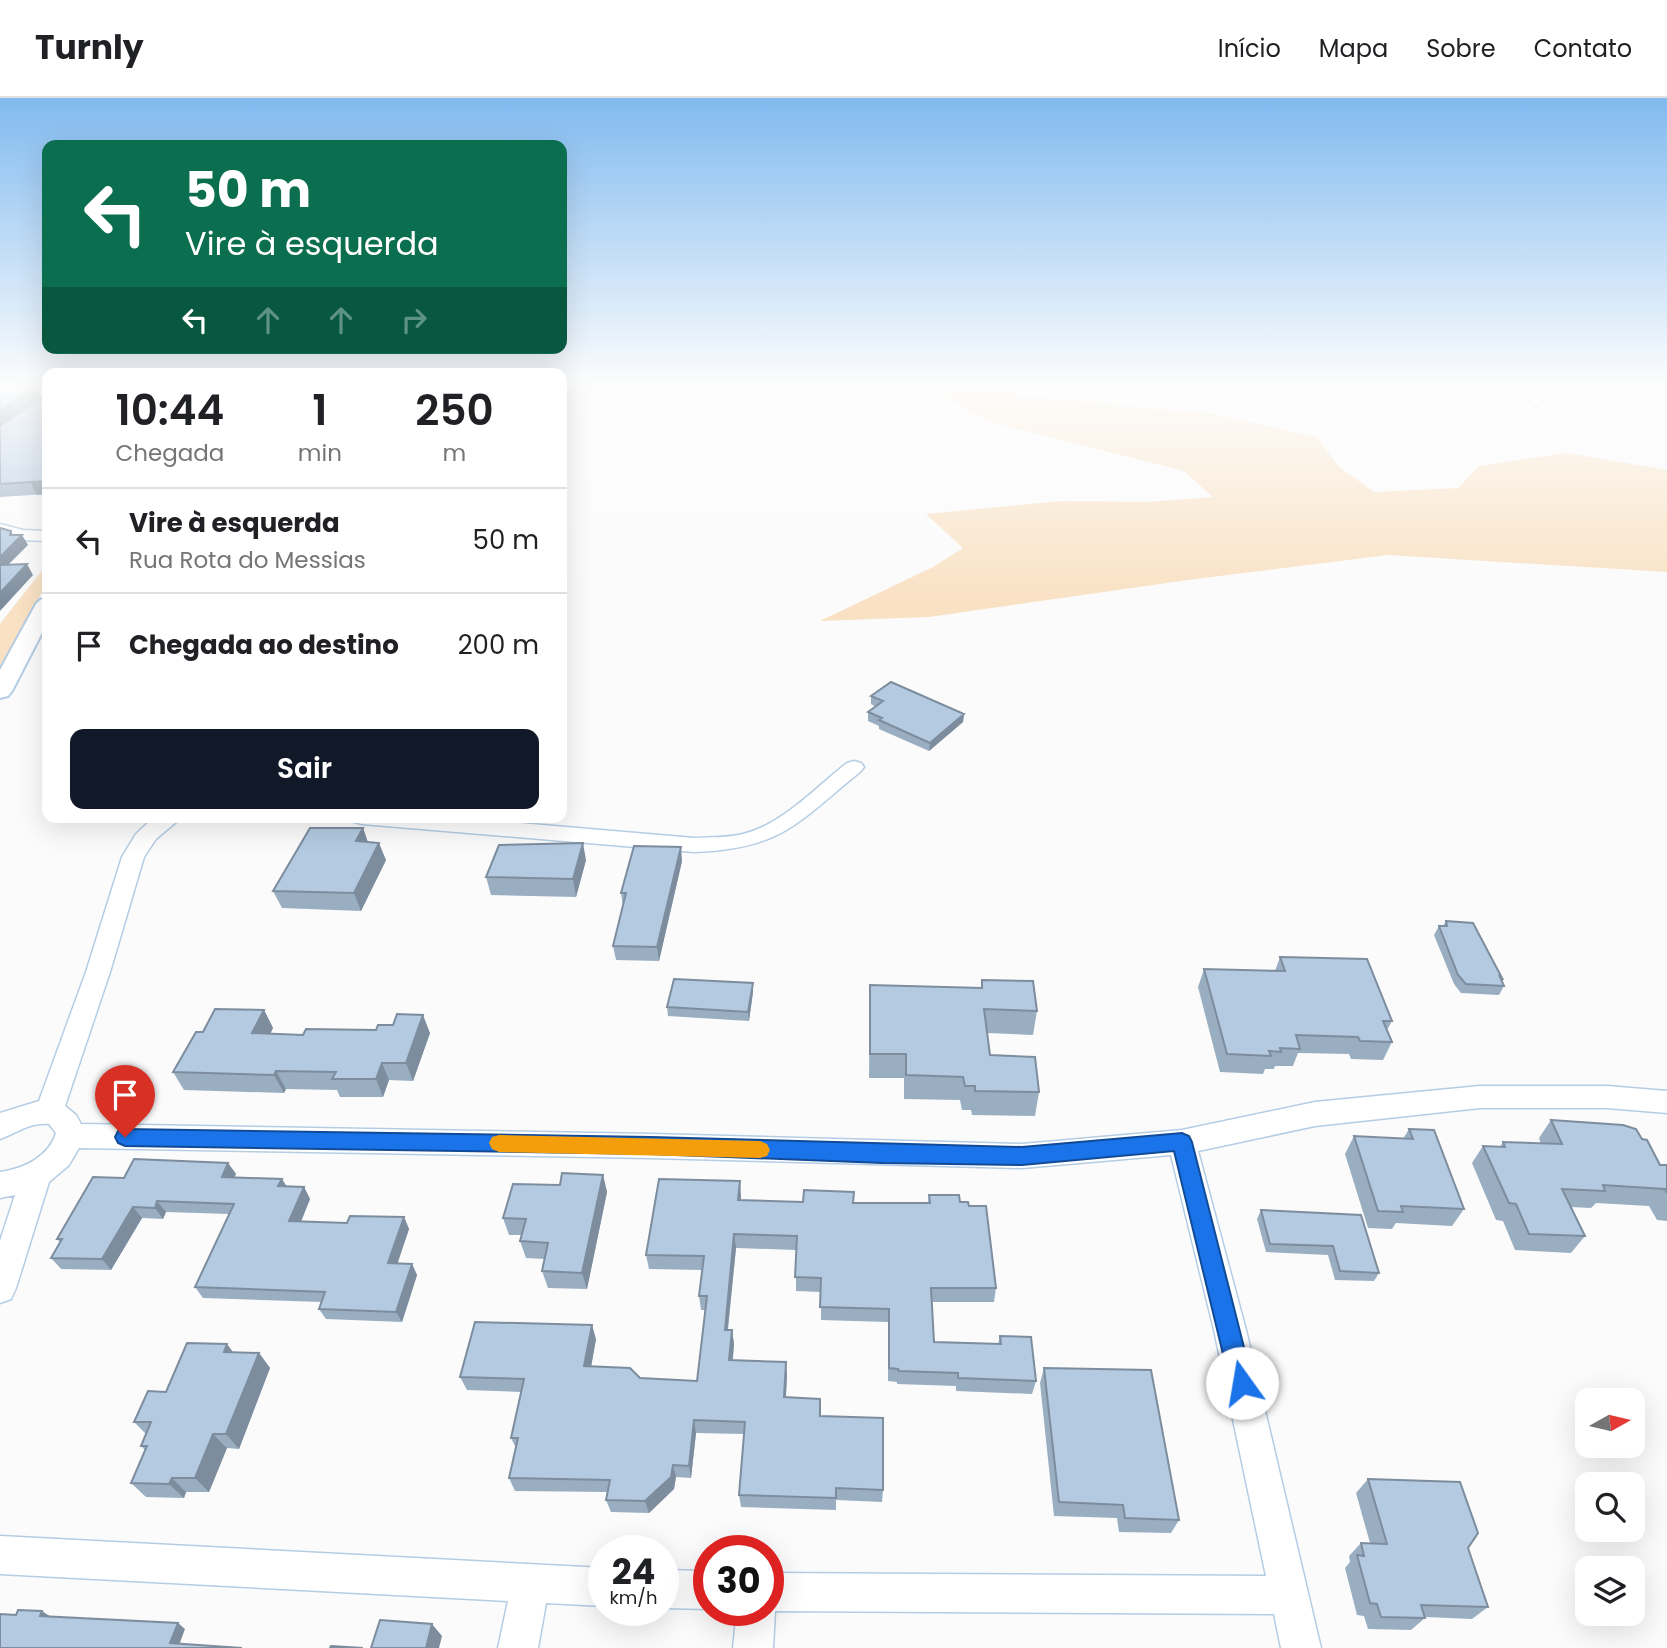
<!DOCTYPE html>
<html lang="pt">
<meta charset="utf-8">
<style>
:root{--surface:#fff;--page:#f2f2f2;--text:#202124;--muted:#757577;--line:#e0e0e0;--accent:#111827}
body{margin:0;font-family:Poppins,sans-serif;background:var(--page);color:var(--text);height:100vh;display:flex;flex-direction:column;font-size:26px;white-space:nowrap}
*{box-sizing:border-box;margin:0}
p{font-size:23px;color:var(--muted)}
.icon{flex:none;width:38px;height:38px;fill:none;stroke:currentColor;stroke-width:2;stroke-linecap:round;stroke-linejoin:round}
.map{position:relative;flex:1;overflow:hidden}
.drawer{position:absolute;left:42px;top:270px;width:525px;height:455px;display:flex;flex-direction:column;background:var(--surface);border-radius:14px;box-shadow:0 7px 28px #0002}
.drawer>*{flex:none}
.hud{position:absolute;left:42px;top:42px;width:525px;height:214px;border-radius:14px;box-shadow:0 7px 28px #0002;background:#0b6e4f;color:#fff;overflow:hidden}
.needle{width:46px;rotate:82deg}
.fabs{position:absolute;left:1575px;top:1290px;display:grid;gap:14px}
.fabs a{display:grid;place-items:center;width:70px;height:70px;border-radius:14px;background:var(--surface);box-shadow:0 7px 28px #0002;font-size:35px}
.speed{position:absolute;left:588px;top:1437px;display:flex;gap:14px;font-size:35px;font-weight:700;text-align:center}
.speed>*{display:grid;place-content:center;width:91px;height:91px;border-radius:50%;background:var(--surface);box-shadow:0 7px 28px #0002;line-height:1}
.speed small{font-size:18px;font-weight:400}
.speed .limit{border:10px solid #d22;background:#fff;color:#111}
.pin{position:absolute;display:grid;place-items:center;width:60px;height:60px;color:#fff;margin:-72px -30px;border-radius:50% 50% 50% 0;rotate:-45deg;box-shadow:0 0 7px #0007}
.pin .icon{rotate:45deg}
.me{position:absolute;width:77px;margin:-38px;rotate:347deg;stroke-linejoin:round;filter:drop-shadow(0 0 5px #0008)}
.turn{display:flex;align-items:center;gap:24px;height:147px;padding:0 28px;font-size:32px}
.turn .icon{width:91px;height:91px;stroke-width:2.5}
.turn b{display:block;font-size:49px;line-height:60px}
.lanes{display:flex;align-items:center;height:66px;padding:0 28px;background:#0003;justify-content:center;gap:35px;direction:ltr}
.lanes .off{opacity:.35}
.eta{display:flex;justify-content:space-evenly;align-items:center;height:119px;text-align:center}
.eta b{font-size:42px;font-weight:600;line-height:49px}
.primary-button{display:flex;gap:14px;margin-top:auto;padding:14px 28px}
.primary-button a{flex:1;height:80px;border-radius:14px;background:var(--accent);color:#fff;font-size:28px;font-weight:600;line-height:80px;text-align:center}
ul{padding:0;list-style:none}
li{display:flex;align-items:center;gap:21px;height:105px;padding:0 28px;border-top:2px solid var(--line)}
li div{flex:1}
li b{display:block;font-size:26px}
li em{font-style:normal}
header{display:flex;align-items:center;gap:42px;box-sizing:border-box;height:98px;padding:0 35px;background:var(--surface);border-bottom:2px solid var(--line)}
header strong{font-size:33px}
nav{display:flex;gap:38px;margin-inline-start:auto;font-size:24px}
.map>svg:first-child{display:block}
.green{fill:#f9e1c3}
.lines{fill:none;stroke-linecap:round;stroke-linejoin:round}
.service-casing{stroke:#b5cde4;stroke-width:4}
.minor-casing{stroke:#b5cde4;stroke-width:3}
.tertiary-casing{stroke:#b5cde4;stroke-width:4}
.service{fill:#fff;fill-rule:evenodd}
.minor{fill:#fff;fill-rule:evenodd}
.tertiary{fill:#fff;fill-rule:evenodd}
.wall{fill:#9aaec2}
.shaded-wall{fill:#7d8d9e}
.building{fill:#b3cae1;stroke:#7d8d9e;stroke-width:2}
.route{fill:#1a73e8;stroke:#114b97;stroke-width:2}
.slow{fill:#f59e0b}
</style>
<header>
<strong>Turnly</strong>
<nav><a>Início</a><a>Mapa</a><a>Sobre</a><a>Contato</a></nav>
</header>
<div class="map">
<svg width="1667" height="1550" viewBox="0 0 1667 1550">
<rect width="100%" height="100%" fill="#fbfbfb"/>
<!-- green -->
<path class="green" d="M924,287H962L1045,300L1215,316L1317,339L1338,368L1374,394L1458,390L1479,368L1567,355L1667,372V474L1388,457L1195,481L929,519L820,523L933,469L963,450L926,416L1061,403L1149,404L1213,399L1184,373L988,323Z
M47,466V485L0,570V526Z"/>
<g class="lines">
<defs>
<path id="service" d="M0,287H47V290L0,291Z"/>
<path id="minor" d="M1535,287H1547L1542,303L1536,307L1530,303Z
M0,426L23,432L47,433V443L22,442L0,436Z
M854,663L861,665L864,669L861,673C797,725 782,751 694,754L362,726L354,724L351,719H449L694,740C710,739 727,740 743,736C783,726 816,689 847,665Z
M154,719H182L156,741L144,759L110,874L65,1008L76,1017L81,1026L651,1036L1022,1046L1182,1032L1315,1004L1480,988H1607L1667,993V1015L1607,1010H1480L1315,1028L1198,1053L1246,1232L1321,1550H1281L1274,1516L775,1513L773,1550H733L737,1512H768V1475L1266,1478L1214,1232L1171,1057L1022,1070L651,1060L79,1050L69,1067L49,1084L16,1190L11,1201L0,1205V1143L15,1097L0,1100V1074C23,1071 49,1059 56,1035L49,1026C30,1024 17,1035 0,1041V1015L39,1003L86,874L122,759L136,736Z
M0,1438L604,1470V1508L546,1505L538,1550H498L508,1503L0,1476Z
M663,1472L709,1473V1511L663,1510Z"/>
<path id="tertiary" d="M47,500V525L12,593L8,598L0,600V572L36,506L40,502Z"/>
</defs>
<!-- service casing -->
<use href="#service" class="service-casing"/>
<!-- minor casing -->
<use href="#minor" class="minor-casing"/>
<!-- tertiary casing -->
<use href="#tertiary" class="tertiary-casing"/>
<!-- service -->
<use href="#service" class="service"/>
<!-- minor -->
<use href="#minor" class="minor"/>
<!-- tertiary -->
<use href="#tertiary" class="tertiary"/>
</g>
<!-- wall -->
<path class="wall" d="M0,287H36L41,299L7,323L43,299L47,288V396L0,399Z
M871,598L964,616L963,624L929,653L879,631V628L868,623V614L876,609L871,606Z
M363,730L368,744L386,762L361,813L282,810L273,793Z
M586,762L576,799L491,797L486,779Z
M682,763L659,863L616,862L613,848L623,808L621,795Z
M1446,823L1502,880L1501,882L1504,888L1499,897L1461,895L1454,886L1434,837L1439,828H1443Z
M1280,859L1392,923L1387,932L1392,944L1383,962L1351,961L1349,956L1298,955L1293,968H1275L1274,971H1265L1263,976L1220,974L1198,889L1204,871L1275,873Z
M982,882L1037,913L1033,937L987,935L990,957L1039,994L1035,1018L972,1017L971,1012H962L960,1002L904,1001V980H869L870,887L981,890Z
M753,885V894L749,923L668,918L667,909Z
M264,912L273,930L270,936L303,937L376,932L393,927L430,935L413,983L389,982L383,999H340L337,992L286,991L284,995L184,992L173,974L203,934Z
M1551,1022L1642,1041L1660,1067H1667V1123L1657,1122L1649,1108L1596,1105L1591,1110L1571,1109L1585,1138L1571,1155L1515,1152L1503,1123L1496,1122L1472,1065L1483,1048L1500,1049L1503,1044L1541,1046L1539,1040Z
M1409,1031L1464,1111L1452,1128L1396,1125L1392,1131L1368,1130L1345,1056L1354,1038L1403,1041Z
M228,1065L236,1076L234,1079L286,1088L304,1089L310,1101L301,1124L347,1125L404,1119L409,1131L397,1166H412L417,1177L402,1224L326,1221L319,1211L322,1204L203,1200L195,1189L229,1116L166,1114L163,1121L142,1120L111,1172L61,1171L51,1160L60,1144L57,1141L124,1080Z
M603,1077L607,1094L587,1191L548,1190L542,1173L545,1161L526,1160L520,1143L522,1137H509L503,1120L560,1087Z
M929,1097L960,1104L996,1190L994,1204H932L934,1244L998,1246L1000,1238L1036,1283L1032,1296L956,1293V1288L897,1286V1284L888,1283V1224L821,1222V1194L796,1193V1152L736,1150L728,1232H732L734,1246L733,1262L787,1277L786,1299L820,1318L883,1392L882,1404L836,1402V1412L741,1409L739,1397L744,1336L696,1335L691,1380L676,1379L674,1391L649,1415L611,1414L606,1402L608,1394L515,1393L509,1380L516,1350L511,1340L521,1294L467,1292L460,1279L596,1241L591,1268L640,1280L697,1283L705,1212H701L699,1198L702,1172L649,1171L646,1157L741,1098V1102L853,1105H928Z
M1261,1112L1361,1117L1379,1175L1374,1183L1335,1182L1328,1157L1266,1154L1257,1121Z
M233,1254L259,1255L270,1270L239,1351L227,1350L209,1394H186L184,1400L146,1399L131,1385L145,1352L141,1348L146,1336L134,1324L166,1294Z
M1044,1270L1179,1422L1171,1435L1119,1434L1117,1420L1054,1418L1040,1285Z
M1368,1381L1468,1450L1488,1509L1472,1521L1425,1519V1520L1411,1532L1368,1531L1364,1518L1357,1517L1345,1470L1350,1464L1349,1458L1361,1445H1370L1356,1395Z"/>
<!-- shaded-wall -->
<path class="shaded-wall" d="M24,287H33L34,289L36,287L41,299L0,328V312Z
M47,383V396L37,397L31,385Z
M11,433L16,443L22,437L28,447L0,475V459Z
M27,466L33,477L0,513V495Z
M964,616L963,624L929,653L930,645Z
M363,730L369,748L356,743Z
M379,745L386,762L361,813L354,795Z
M583,745L586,762L576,799L573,781Z
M681,749L682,763L659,863L657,849Z
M753,885V894L749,923L748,914Z
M264,912L273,930L262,953L252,935Z
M423,917L430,935L413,983L406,965Z
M382,965L389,982L383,999L376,981Z
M276,973L286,991L284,995L274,977Z
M228,1065L236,1076L229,1090L222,1079Z
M603,1077L607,1094L587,1191L582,1175Z
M282,1081L289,1092L278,1088Z
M740,1083L741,1098L739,1117L738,1102Z
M304,1089L310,1101L296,1135L289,1123Z
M157,1103L166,1114L163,1121L155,1110Z
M133,1109L142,1120L111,1172L102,1161Z
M404,1119L409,1131L394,1176L388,1165Z
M734,1136L736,1150L726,1246L725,1232Z
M412,1166L417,1177L402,1224L396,1214Z
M592,1227L596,1241L589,1281L584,1268Z
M732,1232L734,1246L731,1276L729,1262Z
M227,1246L239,1262L224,1254Z
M259,1255L270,1270L239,1351L226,1336Z
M786,1264L787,1277L785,1312L784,1299Z
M694,1322L696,1335L691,1380L689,1368Z
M213,1336L227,1350L209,1394L195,1380Z
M673,1367L676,1379L674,1391L649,1415L645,1403Z
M172,1380L186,1394L184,1400L169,1386Z
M42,1513L51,1519L40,1518Z
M178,1525L185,1531L178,1550L170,1545Z
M432,1526L442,1538L439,1550H426Z"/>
<!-- building -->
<path class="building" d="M0,287H36L0,312Z
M44,287L47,288V383L0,386V328L43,299Z
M0,430L11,433L10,437H22L0,459Z
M27,466L0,495V467Z
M891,584L964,616L930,645L879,622L882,620L868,614L883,603L871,598Z
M310,730H363L356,743L379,745L354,795L273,793Z
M583,745L573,781L486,779L499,747Z
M634,748L681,749L657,849L613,848L626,795H621Z
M1446,823L1473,825L1502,880L1500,879L1504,888L1466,886L1458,877L1439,828H1447Z
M1280,859L1367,861L1392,923H1383L1392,944L1360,943L1358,939L1296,937L1300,951L1280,950L1281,954L1269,953L1271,958L1227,956L1204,871L1285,873Z
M674,881L753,885L748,914L667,909Z
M982,882L1033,883L1037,913L984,911L990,957L1035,959L1039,994L975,993V988H965L963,979L906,977V956H870V887L982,890Z
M215,911L264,912L252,935L303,937L306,931L376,932L378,927H393L397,916L423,917L406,965H382L376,981H332L336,974L276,973L274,977L173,974L196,934H203Z
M1551,1022L1623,1027L1636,1031L1642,1041L1647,1042L1660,1067H1667V1095L1665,1091L1603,1087L1605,1093L1562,1091L1585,1138L1529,1136L1516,1106L1509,1105L1483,1048L1505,1049L1503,1044L1562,1046Z
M1409,1031L1434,1032L1464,1111L1401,1108L1403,1114L1378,1113L1354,1038L1413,1041Z
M134,1061L228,1065L222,1079L282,1081L278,1088L304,1089L289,1123L347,1125L350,1118L404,1119L388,1165L412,1166L396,1214L319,1211L325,1194L195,1189L234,1106L157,1103L155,1110L133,1109L102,1161L51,1160L62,1141H57L93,1079L124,1080Z
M562,1075L603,1077L582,1175L542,1173L548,1145L520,1143L526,1121L503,1120L513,1086L560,1087Z
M659,1081L740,1083L738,1102L803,1104L804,1092L854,1094L853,1105H930L929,1097H959L960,1104H968L969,1108H986L996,1190H931L934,1244L1001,1246L1000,1238L1031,1239L1036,1283L958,1280V1275L899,1273L898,1271L889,1270V1211L820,1209L821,1180L795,1179L797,1138L734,1136L725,1232H732L729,1262L786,1264L784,1299L820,1301V1318L883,1320V1392L836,1390V1400L739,1397L745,1324L694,1322L689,1368L673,1367L671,1379L645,1403L606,1402L610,1382L509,1380L518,1340H511L524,1281L460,1279L475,1224L592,1227L584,1268L630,1270L640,1280L697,1283L707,1198H699L704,1158L646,1157Z
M1261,1112L1361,1117L1379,1175L1340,1173L1333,1148L1270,1146Z
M187,1245L227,1246L224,1254L259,1255L226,1336H213L195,1380H172L169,1386L131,1385L147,1348H141L151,1324H134L148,1293L166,1294Z
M1044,1270L1151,1272L1179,1422L1125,1420L1123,1407L1059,1404Z
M1368,1381L1460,1384L1478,1435L1468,1450L1488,1509L1421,1507L1425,1520L1381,1519L1377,1506L1370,1505L1357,1457L1364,1458L1361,1445L1387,1446Z
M18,1512L42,1513L40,1518L178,1525L170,1545L242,1550H0V1516L16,1517Z
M380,1522L432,1526L426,1550H371Z
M331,1548L363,1550H330Z"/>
<!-- sky -->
<linearGradient id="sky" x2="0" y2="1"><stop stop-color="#81baef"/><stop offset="0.57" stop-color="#fdfdfd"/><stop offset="1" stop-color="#fdfdfd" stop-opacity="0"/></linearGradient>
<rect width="1667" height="504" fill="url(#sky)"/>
<!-- route -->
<path class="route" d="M125,1031L651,1039L1022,1049L1182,1035L1189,1038L1192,1044L1253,1285L1250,1293L1242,1297L1233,1293L1230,1285L1174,1053L1022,1067L882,1065L651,1056L125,1048L118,1045L115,1039L118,1033Z"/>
<!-- slow -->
<path class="slow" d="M499,1037L760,1043L767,1046L770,1052L767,1058L760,1060L499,1054L492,1051L489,1045L492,1039Z"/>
</svg>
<div class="fabs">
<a><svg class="needle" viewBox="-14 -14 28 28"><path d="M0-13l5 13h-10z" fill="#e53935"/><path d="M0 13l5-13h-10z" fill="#757577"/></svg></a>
<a><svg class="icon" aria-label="search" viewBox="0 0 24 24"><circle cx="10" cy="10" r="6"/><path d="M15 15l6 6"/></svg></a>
<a><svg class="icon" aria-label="layers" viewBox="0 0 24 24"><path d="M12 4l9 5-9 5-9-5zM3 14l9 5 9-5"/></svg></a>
</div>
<div class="speed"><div>24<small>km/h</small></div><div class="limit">30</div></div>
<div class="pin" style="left:125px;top:1039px;background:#d93025"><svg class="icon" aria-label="arrive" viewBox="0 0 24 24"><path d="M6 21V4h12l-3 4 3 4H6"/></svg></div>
<svg class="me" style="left:1242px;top:1285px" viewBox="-20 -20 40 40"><circle r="19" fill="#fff"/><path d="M0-13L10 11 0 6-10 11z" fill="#1a73e8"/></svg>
<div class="hud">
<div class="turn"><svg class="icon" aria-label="left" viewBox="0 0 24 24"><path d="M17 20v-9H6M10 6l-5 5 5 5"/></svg><div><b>50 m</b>Vire à esquerda</div></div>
<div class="lanes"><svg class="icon" aria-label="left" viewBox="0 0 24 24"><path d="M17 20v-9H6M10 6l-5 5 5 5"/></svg><svg class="icon off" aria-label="ahead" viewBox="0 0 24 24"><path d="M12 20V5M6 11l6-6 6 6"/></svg><svg class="icon off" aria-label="ahead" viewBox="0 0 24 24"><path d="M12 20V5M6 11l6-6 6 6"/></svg><svg class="icon off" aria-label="right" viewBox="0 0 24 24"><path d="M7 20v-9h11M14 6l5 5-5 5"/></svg></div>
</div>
<section class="drawer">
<div class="eta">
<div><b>10:44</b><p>Chegada</p></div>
<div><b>1</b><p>min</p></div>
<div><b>250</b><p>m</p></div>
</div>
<ul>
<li><svg class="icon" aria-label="left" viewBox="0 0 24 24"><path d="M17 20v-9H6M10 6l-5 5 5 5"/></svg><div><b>Vire à esquerda</b><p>Rua Rota do Messias</p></div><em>50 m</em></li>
<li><svg class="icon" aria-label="arrive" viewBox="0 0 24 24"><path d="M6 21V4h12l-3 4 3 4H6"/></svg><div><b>Chegada ao destino</b></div><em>200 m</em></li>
</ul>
<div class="primary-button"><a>Sair</a></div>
</section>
</div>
